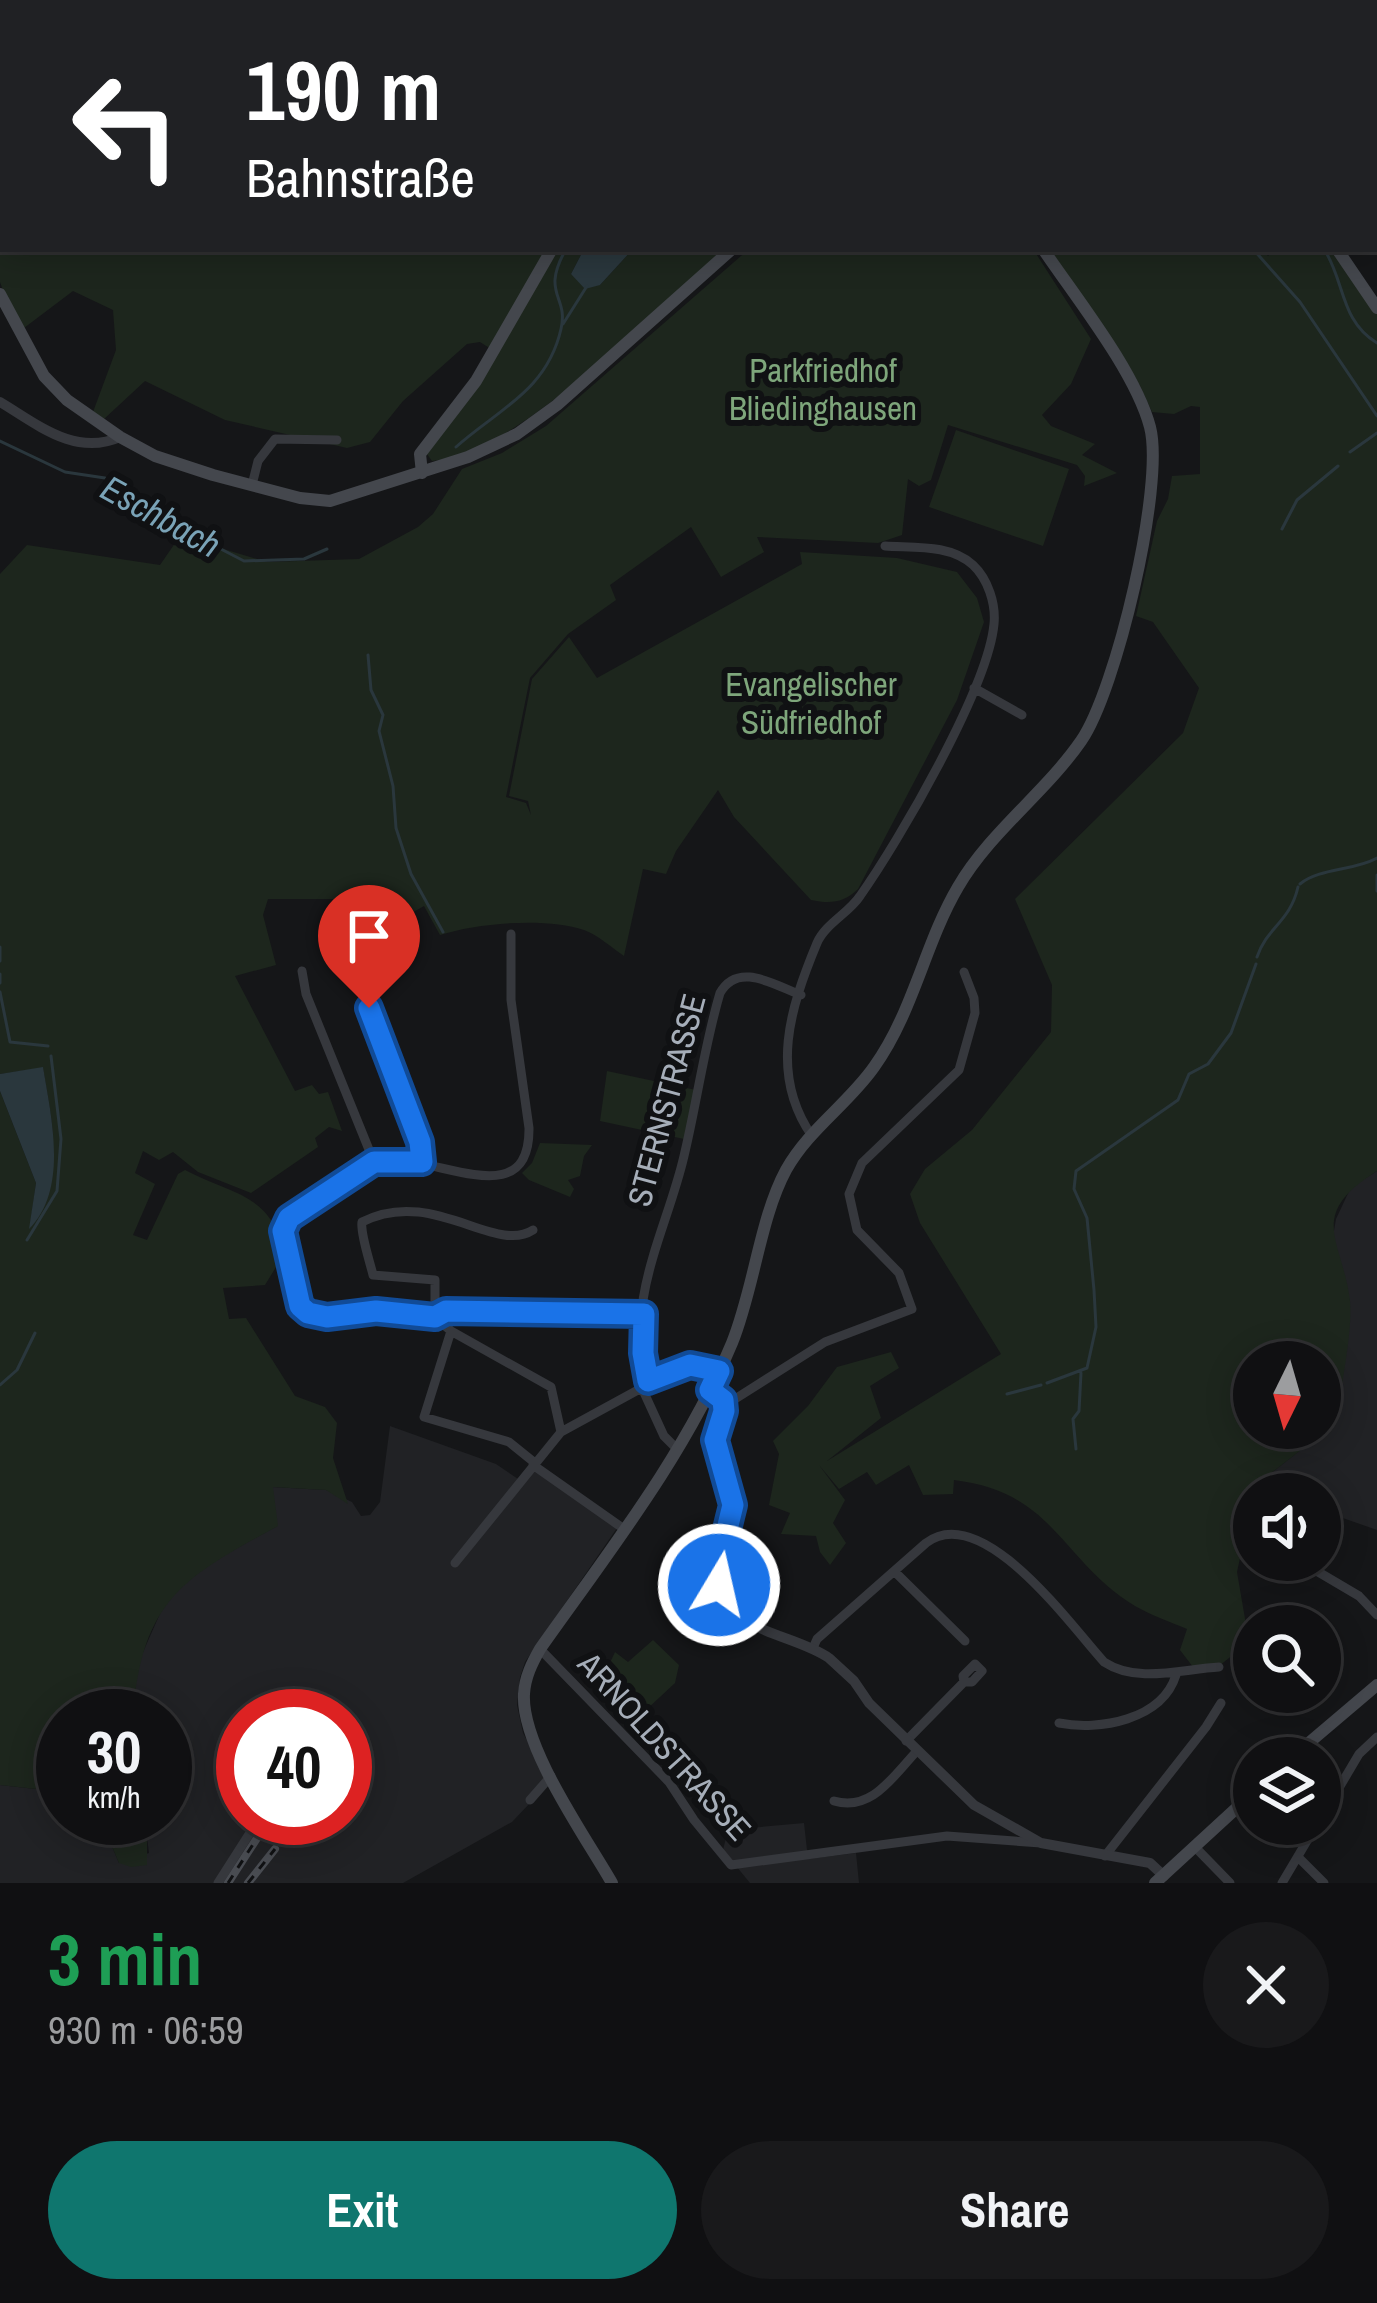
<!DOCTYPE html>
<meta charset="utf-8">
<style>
:root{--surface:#101012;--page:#19191b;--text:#f1f3f6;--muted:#9c9d9f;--line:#303032;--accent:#0f766e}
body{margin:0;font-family:"Archivo Narrow",sans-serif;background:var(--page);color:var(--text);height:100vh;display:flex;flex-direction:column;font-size:45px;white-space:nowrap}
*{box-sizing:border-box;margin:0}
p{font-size:39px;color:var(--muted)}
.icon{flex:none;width:66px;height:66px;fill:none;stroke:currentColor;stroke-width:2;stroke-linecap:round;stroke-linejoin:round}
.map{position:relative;height:1883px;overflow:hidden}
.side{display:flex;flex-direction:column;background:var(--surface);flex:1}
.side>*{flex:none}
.hud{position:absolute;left:0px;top:0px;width:1377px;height:252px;box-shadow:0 6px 30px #0003,0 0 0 3px var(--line);background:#202124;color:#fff;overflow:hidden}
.needle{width:78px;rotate:185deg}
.fabs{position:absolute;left:1233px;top:1341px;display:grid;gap:24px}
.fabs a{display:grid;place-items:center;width:108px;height:108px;border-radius:50%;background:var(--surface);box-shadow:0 6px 30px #0003,0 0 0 3px var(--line);font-size:60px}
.speed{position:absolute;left:36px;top:1689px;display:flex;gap:24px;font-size:60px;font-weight:700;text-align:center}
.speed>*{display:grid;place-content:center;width:156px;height:156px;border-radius:50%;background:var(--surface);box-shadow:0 6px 30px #0003,0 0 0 3px var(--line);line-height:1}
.speed small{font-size:30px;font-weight:400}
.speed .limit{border:18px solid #d22;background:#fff;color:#111}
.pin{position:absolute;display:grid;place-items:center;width:102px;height:102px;color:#fff;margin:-123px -51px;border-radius:50% 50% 50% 0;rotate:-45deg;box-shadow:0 0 12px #0007}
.pin .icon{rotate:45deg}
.me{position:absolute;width:132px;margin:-66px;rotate:9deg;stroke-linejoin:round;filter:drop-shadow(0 0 9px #0008)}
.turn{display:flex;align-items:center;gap:42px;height:252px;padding:0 48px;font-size:54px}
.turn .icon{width:156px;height:156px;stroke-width:2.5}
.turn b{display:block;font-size:84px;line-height:102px}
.round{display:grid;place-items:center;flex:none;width:126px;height:126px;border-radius:63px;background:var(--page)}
.head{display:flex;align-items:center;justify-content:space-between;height:204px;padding:0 48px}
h1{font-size:72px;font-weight:800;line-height:90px;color:#1e9e55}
.primary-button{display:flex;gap:24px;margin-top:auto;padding:24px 48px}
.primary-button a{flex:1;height:138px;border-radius:72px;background:var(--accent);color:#fff;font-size:48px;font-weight:800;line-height:138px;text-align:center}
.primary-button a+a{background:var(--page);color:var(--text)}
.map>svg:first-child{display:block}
.built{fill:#212225;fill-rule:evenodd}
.green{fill:#1d261d;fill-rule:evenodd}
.water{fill:#2a373d}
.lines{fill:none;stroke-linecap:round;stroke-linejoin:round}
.stream{stroke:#2a373d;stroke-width:3}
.minor{stroke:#36383d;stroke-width:9}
.tertiary{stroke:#36383d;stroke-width:10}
.secondary{stroke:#44474d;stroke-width:12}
.rail-casing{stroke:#494c52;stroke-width:8}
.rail{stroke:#101113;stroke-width:3;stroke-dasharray:9;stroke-linecap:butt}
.route-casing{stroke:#114b97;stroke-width:30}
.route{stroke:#1a73e8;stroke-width:21}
.labels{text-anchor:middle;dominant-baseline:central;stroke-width:12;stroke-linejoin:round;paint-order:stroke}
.park-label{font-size:33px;fill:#7ea67b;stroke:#101113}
.street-label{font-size:33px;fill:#a6aeb9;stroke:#101113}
.water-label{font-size:36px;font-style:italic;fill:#7aa3b7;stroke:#101113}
</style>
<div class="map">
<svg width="1377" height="1883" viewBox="0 0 1377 1883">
<rect width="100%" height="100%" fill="#151618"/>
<!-- built -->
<path class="built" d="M1377,1171V1530L1320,1510V1494H1274L1256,1485L1336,1422L1350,1302L1332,1242L1336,1219L1351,1187Z
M390,1426L496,1464L521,1481L533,1467L617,1528L525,1662L520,1677L517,1705L523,1733L549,1783L512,1822L403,1883H0V1785L63,1792V1818H100L119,1863L149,1853L147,1837L168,1827L165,1716H133L136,1668L166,1600L208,1564L277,1526L272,1487L326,1490L352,1502L361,1516L370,1515L380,1502ZM243,1716H345V1818H243Z
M804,1823L808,1859L856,1853L859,1883H750L723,1850L728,1830Z"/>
<!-- green -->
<path class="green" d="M0,0H676L3,3V249H548L491,349L480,342L467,344L403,401L370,442L347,448L225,420L145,381L104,419L93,412L116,350L113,310L73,291L24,328L11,312L0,282Z
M556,249H584L571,274L600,285L633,249H725C660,306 515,457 432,461L427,454Z
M749,249H1033L1091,339L1071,384L1042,415L1051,426L1095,444L1082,455L1117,473L1084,486L1085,476L1077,465L948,425L931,480L919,486L908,479L902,535L878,543L757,537L764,552L721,577L691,527L610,585L616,600L568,634L530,678L506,797L526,803L531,815L528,801L509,796L532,679L569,637L597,678L802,564L800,552L897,558L957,572L977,598L984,622L957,700L858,889C844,903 830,904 811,900L734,817L718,790L676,851L666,874L643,869L624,956C612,948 598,935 584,930C546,917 478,923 440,935L424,906L357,944L333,899H268L263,915L276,965L235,976L295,1091L312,1085L319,1094L328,1092L342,1131L329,1127L315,1138L318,1147L251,1193L198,1172L173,1152L159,1160L143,1151L135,1173L155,1184L133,1235L147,1240L178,1174L185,1170C232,1195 272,1193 284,1254L265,1285L223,1288L229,1319L246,1318L295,1396L325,1407L337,1423L333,1458L348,1504L326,1490L273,1487L278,1526C183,1578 142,1600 133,1716H63V1792L0,1785V1091L36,1183L30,1226C62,1159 55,1139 43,1068L0,1074V574L27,545L160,565L180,536L267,562L359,559L418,527L433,514L462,469L502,453L546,426Z
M1050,249H1261L1268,256L1276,249H1332L1377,314V1171C1305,1216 1343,1240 1350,1301C1353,1332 1340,1389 1337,1422L1256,1485L1237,1572L1249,1642L1219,1666L1193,1667L1180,1650L1187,1629C1170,1622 1151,1615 1135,1606C1061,1561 1055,1492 954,1480L953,1494L923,1495L909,1465L876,1485L867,1472L839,1489L819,1465L845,1500L833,1523L846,1543L830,1565L820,1552L816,1536L781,1534L790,1513L769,1505L779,1454L773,1441L808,1406L837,1367L891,1352L899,1368L870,1386L881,1418L827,1461L1001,1354L920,1223L910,1194L925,1169L972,1130L1051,1032L1052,985L1015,899L1183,733L1199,688L1153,622L1136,616L1157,521L1168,499L1172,476L1200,474V407L1191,406L1174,414L1152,412L1140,386ZM1254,1362H1320V1428H1254Z
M956,430L1069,469L1043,546L929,507Z
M607,1071L696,1090L684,1139L600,1121Z
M540,1143L592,1145L584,1156L580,1176L568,1180L574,1189L570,1197L529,1180L522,1173L532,1163Z
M653,1640L679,1665L675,1683L646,1710L620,1687L616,1690L601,1682L615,1652L628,1662Z
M165,1803L168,1827L147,1837V1865L131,1867L119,1863L100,1818H165Z"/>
<!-- water -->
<path class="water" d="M584,249H633L600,285L585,289L571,274Z
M43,1067C51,1116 69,1189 29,1229L36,1183L0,1091V1074Z"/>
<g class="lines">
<!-- stream -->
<path class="stream" d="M1100,0L1103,3
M803,3L806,0
M824,3L825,0
M1253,249L1300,302L1377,416
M1324,249C1345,281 1340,321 1377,343
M563,324L587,286
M0,441L65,472L105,478L136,505L244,561L304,559L327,549
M456,447C497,410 547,391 561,329C569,295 540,295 566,249
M1350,452L1377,433
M1282,529L1297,500L1338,466
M368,655L371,690L383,715L379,731L393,786L396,828L411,874L443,932
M1377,875V891
M1300,884C1319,868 1354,871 1377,858
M0,947V961
M1257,957C1267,927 1290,922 1298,887
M0,974V983
M0,992L10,1042L48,1046
M27,1240L57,1191L61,1139L51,1056
M1047,1383L1087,1368L1096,1327L1094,1290L1087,1218L1074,1189L1076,1171L1178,1100L1189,1074L1208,1064L1231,1033L1256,964
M0,1385L17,1370L35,1333
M1007,1394L1041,1385
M1076,1449L1073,1419L1079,1411L1081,1373"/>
<!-- minor -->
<path class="minor" d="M252,485L258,461L275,439L337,440
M974,688L1022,715
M511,934V1000L529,1128C530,1220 427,1148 376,1162C344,1171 315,1199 289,1218L283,1231L295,1291L300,1307L308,1314L327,1317L376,1311L435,1317L451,1331L551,1387L561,1432
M356,959L369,1008L420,1142L422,1162
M302,971L306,994L374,1162
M812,1136C769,1074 790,1008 817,943C825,924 849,913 860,896C899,841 988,688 994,624C996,604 988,579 973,565C950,544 914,548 885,546
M435,1317V1280L373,1275C370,1262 360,1233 362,1222C432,1186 495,1255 533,1230
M435,1317L446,1311L643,1314
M451,1331L424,1417L509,1442L535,1463
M648,1381C623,1302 667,1230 684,1156C697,1102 704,1047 720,993C738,961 774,985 801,995
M642,1388L664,1436L678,1450
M724,1406L825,1342L912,1309L899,1273L857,1230L849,1194L862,1163L959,1070L975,1013L974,998L964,972
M533,1465L624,1529
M1298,1560L1359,1596L1377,1615
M455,1563L561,1432L669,1373L690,1365L719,1371
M895,1572L965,1641
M813,1648L817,1639L926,1543C982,1500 1071,1626 1104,1662C1137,1684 1182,1669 1219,1667
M540,1649L669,1782L694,1820L731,1865L947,1836L1041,1843
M1059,1723C1099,1731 1162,1720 1176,1675
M906,1741L964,1682H972L982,1671L975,1664L963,1676L964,1682
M530,1800L551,1776
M834,1801C872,1812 893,1776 917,1751
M1320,1820L1359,1754L1377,1737
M1194,1846L1230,1883
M1105,1856L1206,1727L1221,1703
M1300,1859L1324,1883
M218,1883L255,1825
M1282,1883L1317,1824"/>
<!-- tertiary -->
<path class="tertiary" d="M1214,0L1216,3
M1321,0L1323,3
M1374,91L1377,106
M1374,184L1377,187
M0,402C37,424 75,457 120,437
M710,1389L718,1393L724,1406C722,1418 715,1430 715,1443C717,1465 734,1484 733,1506C732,1528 720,1549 719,1571C716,1632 792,1632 829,1658L854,1681L869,1703L974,1805L1041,1843L1150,1863L1164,1876"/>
<!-- secondary -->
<path class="secondary" d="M1193,0L1195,3
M741,3L744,0
M1337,249L1377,308
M0,294L44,376L67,400L120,437L155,456L213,475L300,498L330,501L468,457L517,434L557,405L732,249
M422,473L420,454L476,381L552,249
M1291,1758L1377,1685
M612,1883C585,1836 521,1746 524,1694C525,1677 532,1663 540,1649C610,1550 685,1455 732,1343C754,1289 760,1218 786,1170C808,1130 848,1104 874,1067C913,1013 925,943 958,887C990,832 1045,793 1081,741C1116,691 1165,485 1150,427C1135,371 1076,298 1043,249
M1155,1883L1254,1792"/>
<defs>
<path id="rail" d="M228,1883L261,1832
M248,1883L275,1849"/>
</defs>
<!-- rail casing -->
<use href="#rail" class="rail-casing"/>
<!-- rail -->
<use href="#rail" class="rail"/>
</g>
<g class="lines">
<defs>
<path id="route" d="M369,1008L420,1142L422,1162H374L289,1218L283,1231L300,1306L308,1313L327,1317L376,1311L435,1317L446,1311L644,1314L643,1353L648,1381L690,1365L719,1371L710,1390L723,1400L724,1411L715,1440L733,1505L720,1558L719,1585"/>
</defs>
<!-- route casing -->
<use href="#route" class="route-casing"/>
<!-- route -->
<use href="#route" class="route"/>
</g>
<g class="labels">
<!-- park labels -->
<g class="park-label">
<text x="823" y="370">Parkfriedhof<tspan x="823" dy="38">Bliedinghausen</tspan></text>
<text x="811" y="684">Evangelischer<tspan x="811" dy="38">Südfriedhof</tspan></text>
</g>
<!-- street labels -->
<g class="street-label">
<text transform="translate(666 1100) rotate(-75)">STERNSTRASSE</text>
<text transform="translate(665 1746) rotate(48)">ARNOLDSTRASSE</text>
</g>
<!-- water labels -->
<g class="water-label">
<text transform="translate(161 516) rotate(29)">Eschbach</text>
</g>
</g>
</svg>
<div class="fabs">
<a><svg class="needle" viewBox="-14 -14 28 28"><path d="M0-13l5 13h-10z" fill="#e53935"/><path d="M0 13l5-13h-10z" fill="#9c9d9f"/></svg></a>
<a><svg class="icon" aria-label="sound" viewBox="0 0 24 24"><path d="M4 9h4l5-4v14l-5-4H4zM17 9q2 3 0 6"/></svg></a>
<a><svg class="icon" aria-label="search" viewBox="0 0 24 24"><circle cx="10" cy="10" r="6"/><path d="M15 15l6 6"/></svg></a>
<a><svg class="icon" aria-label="layers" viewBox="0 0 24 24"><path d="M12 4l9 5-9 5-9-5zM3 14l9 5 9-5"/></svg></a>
</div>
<div class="speed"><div>30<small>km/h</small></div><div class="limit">40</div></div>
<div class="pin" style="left:369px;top:1008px;background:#d93025"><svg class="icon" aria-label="arrive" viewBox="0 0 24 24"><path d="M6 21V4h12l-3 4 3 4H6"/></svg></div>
<svg class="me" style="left:719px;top:1585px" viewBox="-20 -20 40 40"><circle r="17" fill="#1a73e8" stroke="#fff" stroke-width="3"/><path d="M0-11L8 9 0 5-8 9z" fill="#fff"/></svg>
<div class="hud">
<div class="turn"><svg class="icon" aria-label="left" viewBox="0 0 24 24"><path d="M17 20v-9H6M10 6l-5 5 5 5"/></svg><div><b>190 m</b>Bahnstraße</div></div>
</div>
</div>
<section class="side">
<div class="head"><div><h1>3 min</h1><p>930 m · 06:59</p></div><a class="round"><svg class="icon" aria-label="close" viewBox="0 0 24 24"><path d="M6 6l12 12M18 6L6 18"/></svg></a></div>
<div class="primary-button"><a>Exit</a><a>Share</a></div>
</section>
